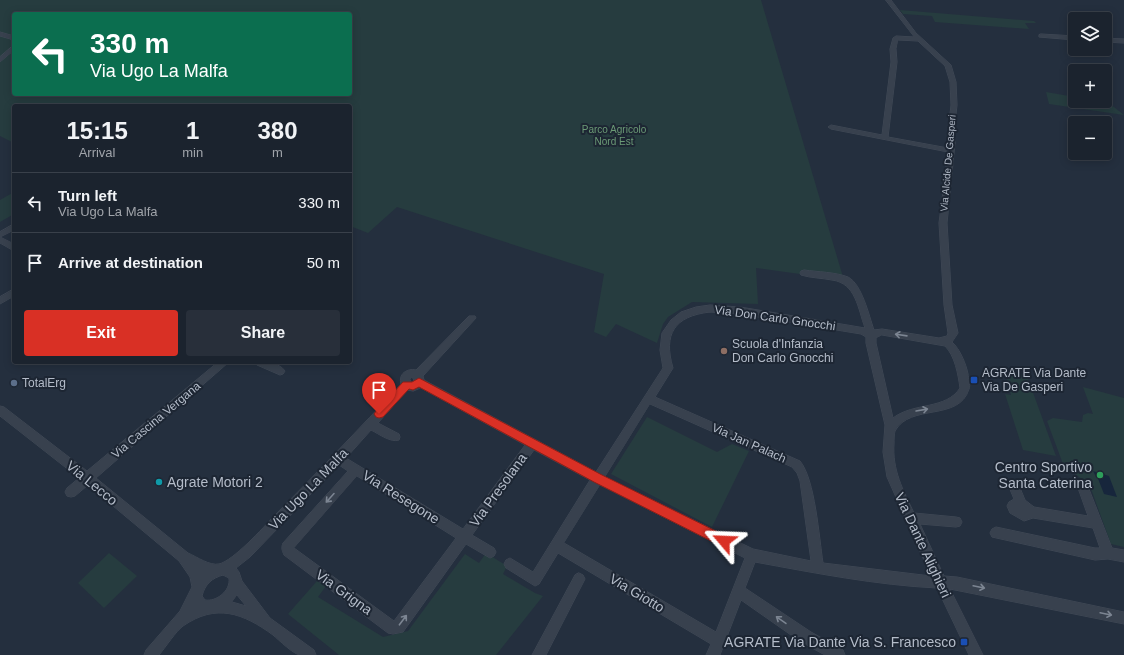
<!DOCTYPE html>
<meta charset="utf-8">
<style>
:root{--surface:#1b232e;--page:#282f3a;--text:#f1f3f6;--muted:#a0a4aa;--line:#39404a;--accent:#d93025}
body{margin:0;font-family:Arial,sans-serif;background:var(--page);color:var(--text);height:100vh;display:flex;flex-direction:column;font-size:15px;white-space:nowrap}
*{box-sizing:border-box;margin:0}
p{font-size:13px;color:var(--muted)}
.icon{flex:none;width:22px;height:22px;fill:none;stroke:currentColor;stroke-width:2;stroke-linecap:round;stroke-linejoin:round}
.map{position:relative;flex:1;overflow:hidden}
.side{position:absolute;left:12px;top:104px;width:340px;height:260px;display:flex;flex-direction:column;background:var(--surface);border-radius:4px;box-shadow:0 2px 10px #0003,0 0 0 1px var(--line)}
.side>*{flex:none}
.hud{position:absolute;left:12px;top:12px;width:340px;height:84px;border-radius:4px;box-shadow:0 2px 10px #0003,0 0 0 1px var(--line);background:#0b6e4f;color:#fff;overflow:hidden}
.buttons{position:absolute;left:1068px;top:12px;display:grid;gap:8px}
.buttons a{display:grid;place-items:center;width:44px;height:44px;border-radius:4px;background:var(--surface);box-shadow:0 2px 10px #0003,0 0 0 1px var(--line);font-size:20px}
.pin{position:absolute;display:grid;place-items:center;width:34px;height:34px;color:#fff;margin:-41px -17px;border-radius:50% 50% 50% 0;rotate:-45deg;box-shadow:0 0 4px #0007}
.pin .icon{rotate:45deg}
.me{position:absolute;width:44px;margin:-22px;rotate:296deg;stroke-linejoin:round;filter:drop-shadow(0 0 3px #0008)}
.turn{display:flex;align-items:center;gap:14px;height:84px;padding:0 12px;font-size:18px}
.turn .icon{width:52px;height:52px;stroke-width:2.5}
.turn b{display:block;font-size:28px;line-height:34px}
.eta{display:flex;justify-content:space-evenly;align-items:center;height:68px;text-align:center}
.eta b{font-size:24px;font-weight:700;line-height:28px}
.primary-button{display:flex;gap:8px;margin-top:auto;padding:8px 12px}
.primary-button a{flex:1;height:46px;border-radius:4px;background:var(--accent);color:#fff;font-size:16px;font-weight:700;line-height:46px;text-align:center}
.primary-button a+a{background:var(--page);color:var(--text)}
ul{padding:0;list-style:none}
li{display:flex;align-items:center;gap:12px;height:60px;padding:0 12px;border-top:1px solid var(--line)}
li div{flex:1}
li b{display:block;font-size:15px}
li em{font-style:normal}
.map>svg:first-child{display:block}
.green{fill:#263c3f;fill-rule:evenodd}
.water{fill:#17263c}
.lines{fill:none;stroke-linecap:round;stroke-linejoin:round}
.minor-casing{stroke:#414a57;stroke-width:1}
.minor{fill:#38414e;fill-rule:evenodd}
.oneway{stroke:#7c8592}
.route{fill:#d93025;stroke:#8d1f18}
.education-dot{fill:#8d6e63;stroke:#1d2633;stroke-width:1.5}
.transit-dot{fill:#1a4fb4;stroke:#1d2633;stroke-width:1.5}
.service-dot{fill:#5c6f8a;stroke:#1d2633;stroke-width:1.5}
.leisure-dot{fill:#2e9e5b;stroke:#1d2633;stroke-width:1.5}
.culture-dot{fill:#0f9aa8;stroke:#1d2633;stroke-width:1.5}
.labels{text-anchor:middle;dominant-baseline:central;stroke-width:4;stroke-linejoin:round;paint-order:stroke}
.far-park-label{font-size:10px;fill:#6b9a76;stroke:#1d2633}
.far-street-label{font-size:10px;fill:#b4bcc9;stroke:#1d2633}
.street-label{font-size:12px;fill:#b4bcc9;stroke:#1d2633}
.poi-label{font-size:12px;fill:#b4bcc9;stroke:#1d2633;text-anchor:start}
.near-poi-label{font-size:14px;fill:#b4bcc9;stroke:#1d2633;text-anchor:end}
.near-street-label{font-size:14px;fill:#b4bcc9;stroke:#1d2633}
</style>
<div class="map">
<svg width="1124" height="655" viewBox="0 0 1124 655">
<rect width="100%" height="100%" fill="#242f3e"/>
<!-- green -->
<path class="green" d="M0,0H761L843,277L800,271V274L756,268L758,304L692,302L668,317L663,324L657,343L616,324L606,337L594,332L604,274L397,207L368,233L350,226V106H14V143L0,136ZM14,14H350V94H14Z
M900,10L1034,21L1036,23H1025L1029,29L935,22L932,16L903,14Z
M1046,92L1075,97V101L1105,100L1124,115L1049,104Z
M14,192V214L0,222V200Z
M1005,371L1027,376L1056,456L1023,450L1005,394L1011,395Z
M1083,387L1124,398V547L1111,544L1090,486L1063,464L1047,421L1053,418L1082,422L1083,415L1088,413L1093,414Z
M647,417L717,452L732,444L749,451L712,527L611,474Z
M109,553L137,576L104,608L78,583Z
M486,553L507,566L503,574L535,593L543,596L496,655H339L288,614L317,581L326,586L318,597L383,637L408,631L465,554L479,563Z"/>
<!-- water -->
<path class="water" d="M1093,471L1109,476L1117,497L1104,494L1097,476L1095,475Z"/>
<g class="lines">
<defs>
<path id="minor" d="M886,0H891L916,33L951,65L956,82L957,105L954,132L955,143L947,223L952,305L958,333L952,342C960,349 966,364 968,374C968,378 971,385 969,389C959,422 910,403 895,431C894,434 894,440 894,443C892,470 903,490 914,513L956,517L960,518L962,522L960,526L956,527L920,524L944,576L957,577L1124,612V624L950,589L983,655H969L937,588C876,585 815,573 755,562L745,588L811,632L843,650L845,655H825L801,642L741,600L720,655H706L711,644L558,553L539,584L535,586L506,568L504,564L506,560L510,558L533,572L590,480L534,450L472,535L494,548L496,552L494,556L490,558L466,544L403,632L393,634L388,633L284,555C282,550 281,548 283,543L348,471L339,465L250,557L236,568L239,572L242,581L270,618L314,650L316,655C311,655 305,655 300,655C293,654 279,640 273,635C243,613 216,603 183,626C176,631 165,648 159,655H144L146,650L180,611L192,587L190,577L179,561L88,485L75,496L71,497L67,496L65,492L67,488L79,478L0,416V406L4,407L87,471L218,362H229L96,478L188,553C197,557 210,566 219,564C233,561 264,527 274,516C317,473 359,429 401,384C398,374 407,368 416,370L469,316H475L476,318L423,376L424,380L596,472L663,368L660,350L662,333L671,320L681,312L696,307L710,305L740,307L865,328C858,309 856,283 832,280C822,278 811,278 801,275L800,273L801,271L804,270C818,272 835,272 848,277C862,284 869,316 874,330L882,329L939,338L947,336L948,333L944,305L939,223L948,152L831,129L828,127L831,125L882,135L891,62L890,49L893,38L896,36L914,37ZM898,40L918,41L945,66L950,82L951,105L948,132V148L888,137L897,62L896,49ZM710,312L740,314L861,334L866,337V343L885,425L883,452L887,477L931,576L823,563C819,537 815,479 800,461L655,397L673,368C663,334 674,316 710,312ZM882,335L945,346C955,356 958,374 960,388C946,410 914,402 893,418L876,343V338ZM412,377L414,380L412,383L410,380ZM421,388L525,445L463,529L346,458L371,430C379,434 391,443 399,440L400,437L399,434L378,423L407,390L413,391ZM650,404L792,467L797,473L800,481L811,561L753,549L605,477ZM357,476L456,538L394,621L294,548ZM600,485L745,558L716,632L564,543ZM223,575L229,578C231,591 216,602 205,600L202,596C205,584 212,578 223,575ZM237,595L246,606L232,602Z
M0,32L14,36V40L0,36Z
M1041,34L1075,36V40L1039,37V35Z
M1105,38L1124,39V43L1105,42Z
M14,45V50L0,62V57Z
M14,224V230L0,237L14,244V251L0,243V232Z
M14,289V296L0,304V297Z
M255,362C265,362 279,362 285,371L283,374L280,375L257,365Z
M1014,482L1018,483L1025,500L1034,507L1088,516L1078,488L1079,484L1083,483L1087,484L1112,548L1124,550V562L1108,559L1095,560L992,537L990,533L992,529L996,527L1095,548H1100L1093,528L1033,518L1024,521L1010,513L1007,506L1009,502L1014,499L1009,487L1010,483Z
M579,573L583,575L585,579L546,655H532L575,575Z"/>
</defs>
<!-- minor casing -->
<use href="#minor" class="minor-casing"/>
<!-- minor -->
<use href="#minor" class="minor"/>
</g>
<!-- one-way arrows -->
<defs><path id="oneway-shaft" d="M-6 0H5M1.5-3L5.5 0L1.5 3" fill="none" stroke-width="1.6" stroke-linecap="round" stroke-linejoin="round"/></defs>
<g class="oneway">
<use href="#oneway-shaft" transform="translate(901 335) rotate(-172)"/>
<use href="#oneway-shaft" transform="translate(922 410) rotate(-10)"/>
<use href="#oneway-shaft" transform="translate(330 498) rotate(132)"/>
<use href="#oneway-shaft" transform="translate(979 587) rotate(12)"/>
<use href="#oneway-shaft" transform="translate(1106 614) rotate(12)"/>
<use href="#oneway-shaft" transform="translate(403 620) rotate(-53)"/>
<use href="#oneway-shaft" transform="translate(781 620) rotate(-145)"/>
</g>
<!-- route -->
<path class="route" d="M419,378L602,475L728,537L729,541L728,545L724,547L719,545L594,482L419,387L413,390L409,389L383,417L379,418L376,417L374,414L376,411L403,382H412Z"/>
<!-- markers -->
<circle class="education-dot" cx="724" cy="351" r="4"/>
<g class="transit-dot">
<rect x="970" y="376" width="8" height="8" rx="2"/>
<rect x="960" y="638" width="8" height="8" rx="2"/>
</g>
<circle class="service-dot" cx="14" cy="383" r="4"/>
<circle class="leisure-dot" cx="1100" cy="475" r="4"/>
<circle class="culture-dot" cx="159" cy="482" r="4"/>
<g class="labels">
<!-- far-park labels -->
<g class="far-park-label">
<text x="614" y="129">Parco Agricolo<tspan x="614" dy="12">Nord Est</tspan></text>
</g>
<!-- far-street labels -->
<g class="far-street-label">
<text transform="translate(948 163) rotate(-85)">Via Alcide De Gasperi</text>
</g>
<!-- street labels -->
<g class="street-label">
<text transform="translate(775 318) rotate(8)">Via Don Carlo Gnocchi</text>
<text transform="translate(156 420) rotate(-40)">Via Cascina Vergana</text>
<text transform="translate(749 443) rotate(24)">Via Jan Palach</text>
</g>
<!-- poi labels -->
<g class="poi-label">
<text x="732" y="344">Scuola d'Infanzia<tspan x="732" dy="14">Don Carlo Gnocchi</tspan></text>
<text x="982" y="373">AGRATE Via Dante<tspan x="982" dy="14">Via De Gasperi</tspan></text>
<text x="22" y="383">TotalErg</text>
</g>
<!-- near-poi labels -->
<g class="near-poi-label">
<text x="1092" y="467">Centro Sportivo<tspan x="1092" dy="16">Santa Caterina</tspan></text>
<text x="167" y="482" text-anchor="start">Agrate Motori 2</text>
<text x="956" y="642">AGRATE Via Dante Via S. Francesco</text>
</g>
<!-- near-street labels -->
<g class="near-street-label">
<text transform="translate(92 483) rotate(39)">Via Lecco</text>
<text transform="translate(308 489) rotate(-46)">Via Ugo La Malfa</text>
<text transform="translate(498 490) rotate(-54)">Via Presolana</text>
<text transform="translate(401 497) rotate(32)">Via Resegone</text>
<text transform="translate(923 545) rotate(65)">Via Dante Alighieri</text>
<text transform="translate(344 592) rotate(36)">Via Grigna</text>
<text transform="translate(637 593) rotate(31)">Via Giotto</text>
</g>
</g>
</svg>
<div class="buttons">
<a><svg class="icon" aria-label="layers" viewBox="0 0 24 24"><path d="M12 4l9 5-9 5-9-5zM3 14l9 5 9-5"/></svg></a>
<a>+</a>
<a>−</a>
</div>
<div class="pin" style="left:379px;top:414px;background:#d93025"><svg class="icon" aria-label="arrive" viewBox="0 0 24 24"><path d="M6 21V4h12l-3 4 3 4H6"/></svg></div>
<svg class="me" style="left:724px;top:541px" viewBox="-20 -20 40 40"><path d="M0-17L14 15 0 8-14 15z" fill="#d93025" stroke="#fff" stroke-width="4"/></svg>
<div class="hud">
<div class="turn"><svg class="icon" aria-label="left" viewBox="0 0 24 24"><path d="M17 20v-9H6M10 6l-5 5 5 5"/></svg><div><b>330 m</b>Via Ugo La Malfa</div></div>
</div>
<section class="side">
<div class="eta">
<div><b>15:15</b><p>Arrival</p></div>
<div><b>1</b><p>min</p></div>
<div><b>380</b><p>m</p></div>
</div>
<ul>
<li><svg class="icon" aria-label="left" viewBox="0 0 24 24"><path d="M17 20v-9H6M10 6l-5 5 5 5"/></svg><div><b>Turn left</b><p>Via Ugo La Malfa</p></div><em>330 m</em></li>
<li><svg class="icon" aria-label="arrive" viewBox="0 0 24 24"><path d="M6 21V4h12l-3 4 3 4H6"/></svg><div><b>Arrive at destination</b></div><em>50 m</em></li>
</ul>
<div class="primary-button"><a>Exit</a><a>Share</a></div>
</section>
</div>
